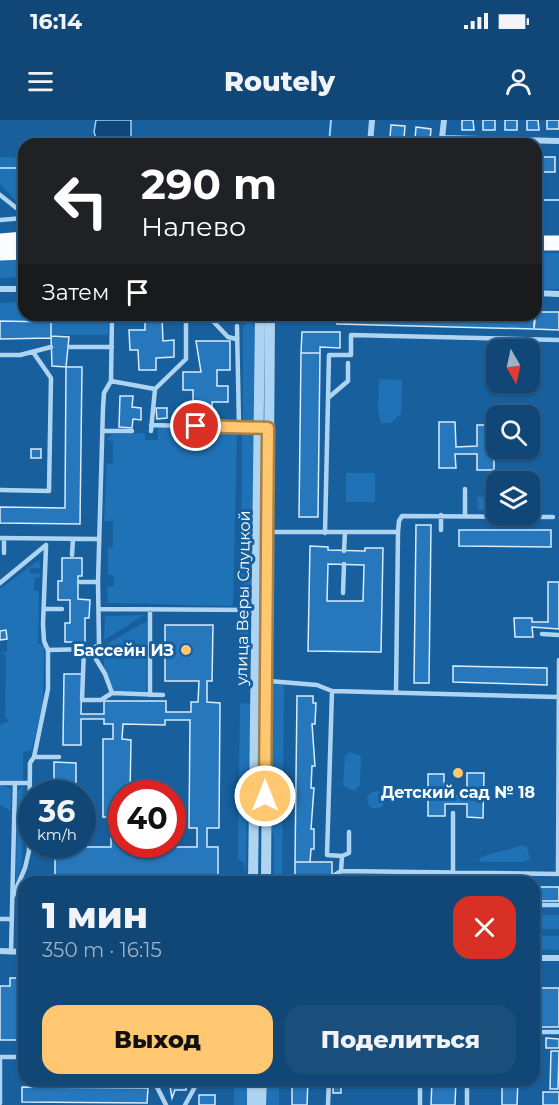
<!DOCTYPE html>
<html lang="ru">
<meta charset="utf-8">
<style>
:root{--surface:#114776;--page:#1a4e7b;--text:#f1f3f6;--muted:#9cb2c5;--line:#305f88;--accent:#ffc770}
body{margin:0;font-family:Montserrat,sans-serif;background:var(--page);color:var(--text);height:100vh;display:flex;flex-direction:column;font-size:22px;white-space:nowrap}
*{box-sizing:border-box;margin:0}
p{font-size:20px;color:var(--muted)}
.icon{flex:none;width:33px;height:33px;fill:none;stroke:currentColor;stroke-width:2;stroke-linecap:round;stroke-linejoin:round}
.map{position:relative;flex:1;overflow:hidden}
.panel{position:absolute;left:18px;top:756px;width:522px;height:210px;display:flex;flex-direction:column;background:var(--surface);border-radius:18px;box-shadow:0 2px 4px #0004,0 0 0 2px var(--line)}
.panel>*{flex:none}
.top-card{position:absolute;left:18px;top:18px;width:524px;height:183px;border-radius:18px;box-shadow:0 2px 4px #0004,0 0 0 2px var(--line);background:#202124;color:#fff;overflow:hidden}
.needle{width:39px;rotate:171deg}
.fabs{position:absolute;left:486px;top:219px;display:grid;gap:12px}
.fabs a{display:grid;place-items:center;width:54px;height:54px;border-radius:12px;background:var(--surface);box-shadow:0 2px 4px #0004,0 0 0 2px var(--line);font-size:30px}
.speed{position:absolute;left:18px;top:660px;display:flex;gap:12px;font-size:30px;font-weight:700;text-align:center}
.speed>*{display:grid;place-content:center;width:78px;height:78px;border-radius:50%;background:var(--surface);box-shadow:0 2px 4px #0004,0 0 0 2px var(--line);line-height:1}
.speed small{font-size:15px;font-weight:400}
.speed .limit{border:9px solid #d22;background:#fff;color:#111}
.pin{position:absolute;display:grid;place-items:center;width:51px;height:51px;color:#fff;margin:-26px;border:3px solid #fff;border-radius:50%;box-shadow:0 2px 6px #0007}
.me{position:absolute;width:66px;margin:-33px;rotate:0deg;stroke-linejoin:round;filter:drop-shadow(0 0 4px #0008)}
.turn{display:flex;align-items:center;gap:21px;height:126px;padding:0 24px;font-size:27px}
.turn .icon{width:78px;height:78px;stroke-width:2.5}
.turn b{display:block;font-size:42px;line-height:51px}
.then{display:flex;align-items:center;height:57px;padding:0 24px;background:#0003;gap:12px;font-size:22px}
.round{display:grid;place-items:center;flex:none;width:63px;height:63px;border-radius:18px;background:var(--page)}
.head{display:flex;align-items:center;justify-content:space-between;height:102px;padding:0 24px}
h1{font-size:36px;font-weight:800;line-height:45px}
.cta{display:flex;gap:12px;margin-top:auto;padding:12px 24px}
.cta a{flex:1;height:69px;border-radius:18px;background:var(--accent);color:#111;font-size:24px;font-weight:800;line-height:69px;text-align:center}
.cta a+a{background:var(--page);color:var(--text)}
.status{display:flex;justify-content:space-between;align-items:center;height:42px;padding:0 30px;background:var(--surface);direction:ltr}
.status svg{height:16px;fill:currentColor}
header{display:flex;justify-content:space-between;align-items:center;height:78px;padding:0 24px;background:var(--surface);font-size:27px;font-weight:800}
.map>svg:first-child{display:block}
.green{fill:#2072b6}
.water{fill:#0f477a;stroke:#a1d0f5;stroke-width:1.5}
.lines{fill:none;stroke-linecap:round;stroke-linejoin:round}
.stream{stroke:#a1d0f5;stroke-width:2}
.building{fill:#2677bb;stroke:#d7ecfc;stroke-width:1.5;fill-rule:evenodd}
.service{stroke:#afd4f2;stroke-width:4.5}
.minor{stroke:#afd4f2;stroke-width:6}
.tertiary{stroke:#afd4f2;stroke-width:10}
.primary{stroke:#fafcff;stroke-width:15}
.route-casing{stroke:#a68149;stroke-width:15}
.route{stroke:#ffc770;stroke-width:10}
.poi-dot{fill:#ffc770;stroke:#175f9d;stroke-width:2}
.labels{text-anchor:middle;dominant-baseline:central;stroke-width:6;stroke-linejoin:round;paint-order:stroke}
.street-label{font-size:16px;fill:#fff;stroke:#175f9d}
.poi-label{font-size:16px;font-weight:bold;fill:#fff;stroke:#175f9d;text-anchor:end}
</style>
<div class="status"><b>16:14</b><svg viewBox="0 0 49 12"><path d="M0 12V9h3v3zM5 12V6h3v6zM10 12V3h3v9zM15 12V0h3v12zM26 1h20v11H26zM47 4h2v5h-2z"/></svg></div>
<header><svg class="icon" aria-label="menu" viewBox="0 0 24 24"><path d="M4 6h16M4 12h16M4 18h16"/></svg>Routely<svg class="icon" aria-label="person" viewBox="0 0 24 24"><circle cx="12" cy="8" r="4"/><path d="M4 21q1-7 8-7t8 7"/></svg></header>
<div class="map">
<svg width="559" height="985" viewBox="0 0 559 985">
<rect width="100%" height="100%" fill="#175f9d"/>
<!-- green -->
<path class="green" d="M0,37L24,38V89L0,64Z
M536,133H559V169H536Z
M24,138V157L0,158V139Z
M24,182V195H109L108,215H52L51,201H0V183Z
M250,199L255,208L254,302L243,303V206Z
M379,259L402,260L401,293L391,303H381L378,291Z
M158,307L237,309L233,486L108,483L107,467L114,466V455H108V428L113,427V401H104L107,344L113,343V321L108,320V318L112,314L145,313V320H158Z
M242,311L254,313L253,468L243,466L241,458Z
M346,353H375V382H346Z
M496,376V390H478L477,377Z
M39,440L40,448H30V453L40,454V457L35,458L34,470L39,471L38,523L44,525L43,585L31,631L23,632V660H0V605L9,601L5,597L6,536L0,532H7V510L0,511V469Z
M144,495L104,520L105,496Z
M241,496L249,501V549L245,551L240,549Z
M147,501L146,572L113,571L104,548L105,525Z
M275,564H284L282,760L274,762V719L270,702L272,567Z
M240,583L251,584L245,762L244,743L238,739Z
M350,632L361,636L360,665L354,671L343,666L345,636Z
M0,665L11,669V691L0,685Z
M23,665L22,745L16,761L17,672Z
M367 680a9 9 0 1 1 18 0a9 9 0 1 1-18 0Z
M521,725L527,727L530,739L524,742H479L480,738C494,731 506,732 521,725Z
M534,795H559V809H534Z
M534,816H559V830L534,829Z
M234,960H247V985H234Z
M267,960H279V985H266Z"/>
<!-- water -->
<path class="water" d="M96,0H131V24H98L94,12Z"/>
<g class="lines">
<!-- stream -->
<path class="stream" d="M329,24L331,0
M0,48H24
M536,80H559"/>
</g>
<!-- building -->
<path class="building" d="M462,0H473L474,10H462Z
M483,0H495V10H483Z
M505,0H517V10H505Z
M527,0H538L539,10H527Z
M547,0H559V9H547Z
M391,5L405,6L404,18L390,17Z
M416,7L431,9L430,20L415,19Z
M543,37H555V52H543Z
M536,192H559V210L534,209Z
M337,195H534V209L337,204Z
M162,197L163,221L174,220V237L156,238V250H139L138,230H130L129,210H145V198Z
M0,201L51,202V218L0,219Z
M302,212H340V228L320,227V233H301Z
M51,216L69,217L66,247L52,246Z
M196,221H230V250H217V266H228V282H212V295H193V270H183V252H201Z
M301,233H320L318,397H299Z
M66,247H82L80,404L0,403V387L65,388Z
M120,276H133L132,287L141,288V300L133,299L132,308L119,307Z
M156,288H167V298L157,299Z
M439,302H455L456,327L477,326V305H494V350H477V334H455L456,348H439Z
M31,329H41V338H31Z
M416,405H431L429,563H414Z
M459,410H551V427L459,426Z
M310,426L328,427V430L365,431V428H383L381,532L308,531ZM328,444L364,445L363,481H327Z
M62,438H82V456H78V479L90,480L89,498H85V522H65V503H70V480H58V461H62Z
M548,462H559V509L532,507L533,517H515L514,498H532V502H548Z
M165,505H213L212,561H207V582L220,583L219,708H207V727H218V762H55V727H111V697H103V619H113V604H104V599H81V625H63L64,554H82L81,594H104V581H166V592H191V582H198L199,561H165ZM165,600H190L189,708H197V727H120L122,674H130L131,620L122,619L123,604L165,605Z
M6,510L7,519L0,520V511Z
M453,546L547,548V565L453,562Z
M297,576H313V583H316L315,604H312L315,646H312L311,668H314L311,709H314V729H311L310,742H295Z
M54,642L76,643V674H54Z
M467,653H484L483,698L467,697V684H445V696H428V654H444V676H467Z
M295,742H332V756L295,757Z
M534,767H559V781H534Z
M10,858H24V920H0V866H10Z
M534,868H559V907H534Z
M546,918L559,919V928H546Z
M551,931H559L558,969H550Z
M169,960H186V970H175L172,978Z
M292,960H308L307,985H292Z
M432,960H456L455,985H431Z
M502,960H518L517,985H502Z
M333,964H341V973H333Z
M22,967L148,968L147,983L22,982Z
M543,972H559V985H543Z
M199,975H215V985H199Z"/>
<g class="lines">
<!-- service -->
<path class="service" d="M0,75L24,94
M0,100L24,98
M207,195L228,217L236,219
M237,206L239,307
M69,227H112
M0,235H20L51,227
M111,261L155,269L151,311
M155,269L186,239V195
M328,278L348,261V243
M151,305L257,308
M102,311H132
M0,370L49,371L51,258L33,232
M465,396V369
M441,410V395
M269,412H398
M325,413L329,235H351V215L559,220
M0,418L98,419
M344,431L345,412
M4,433V419
M72,435L73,419
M79,462H98
M0,463L46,425
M343,473L344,444
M44,489H62
M99,489L256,490
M542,514L559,515
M84,529L82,580H101L112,573
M90,529L105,554L112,573L163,575
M48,530L90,529L99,525L98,462L103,288L104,273L111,261L112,195
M269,561L317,565L332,571L558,577
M332,571L327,735L342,736L341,751
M396,573L398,412L399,401L402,396L553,397
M150,575V489
M34,637L48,569V530L44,521L43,504L46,427
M0,663H30
M342,736L349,733V712
M453,752V693
M285,762L325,761L341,751L558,754L559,540
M13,776L25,748L29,731L30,643L34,637H59
M534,785H559
M0,799H11
M11,832L15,663
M534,912H559
M0,937H24
M146,960L157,967L166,985
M0,983V937
M185,985L196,965L207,960
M328,985L329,960
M420,985V960
M467,985V960"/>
<!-- minor -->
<path class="minor" d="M444,0L442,18L559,21
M370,24L372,0
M0,169H24
M536,173L559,174
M0,831L24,832
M534,838H559"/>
<!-- tertiary -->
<path class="tertiary" d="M253,762L260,195
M266,762L270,195
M252,985V960
M261,985L262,960"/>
<!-- primary -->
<path class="primary" d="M0,121L24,119
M536,123H559
M0,133L24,132"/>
</g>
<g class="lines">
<defs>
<path id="route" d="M196,306L268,308L265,676"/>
</defs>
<!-- route casing -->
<use href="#route" class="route-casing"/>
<!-- route -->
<use href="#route" class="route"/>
</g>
<!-- markers -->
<g class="poi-dot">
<circle cx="186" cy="530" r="6"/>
<circle cx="458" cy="653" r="6"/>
</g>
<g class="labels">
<!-- street labels -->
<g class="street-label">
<text transform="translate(243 478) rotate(-89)">улица Веры Слуцкой</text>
</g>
<!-- poi labels -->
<g class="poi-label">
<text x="174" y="530">Бассейн ИЗ</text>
<text x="458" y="672" text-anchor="middle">Детский сад № 18</text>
</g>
</g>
</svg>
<div class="fabs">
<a><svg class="needle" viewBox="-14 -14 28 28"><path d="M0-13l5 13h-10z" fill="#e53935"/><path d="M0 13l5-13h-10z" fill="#9cb2c5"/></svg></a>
<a><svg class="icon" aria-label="search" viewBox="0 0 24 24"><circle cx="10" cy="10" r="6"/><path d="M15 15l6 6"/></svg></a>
<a><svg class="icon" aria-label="layers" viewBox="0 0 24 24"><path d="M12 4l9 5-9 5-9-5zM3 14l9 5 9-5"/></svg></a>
</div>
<div class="speed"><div>36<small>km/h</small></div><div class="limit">40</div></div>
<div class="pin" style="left:196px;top:306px;background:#d93025"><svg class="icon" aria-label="arrive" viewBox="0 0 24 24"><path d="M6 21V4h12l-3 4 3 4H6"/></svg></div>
<svg class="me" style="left:265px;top:676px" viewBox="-20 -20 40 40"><circle r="17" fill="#ffc770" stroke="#fff" stroke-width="3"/><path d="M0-11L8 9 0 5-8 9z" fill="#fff"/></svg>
<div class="top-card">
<div class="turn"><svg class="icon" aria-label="left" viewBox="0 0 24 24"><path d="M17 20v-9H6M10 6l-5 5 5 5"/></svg><div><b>290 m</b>Налево</div></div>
<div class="then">Затем<svg class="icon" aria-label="arrive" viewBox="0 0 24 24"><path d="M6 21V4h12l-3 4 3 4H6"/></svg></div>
</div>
<section class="panel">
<div class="head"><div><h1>1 мин</h1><p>350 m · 16:15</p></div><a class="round" style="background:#d93025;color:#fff"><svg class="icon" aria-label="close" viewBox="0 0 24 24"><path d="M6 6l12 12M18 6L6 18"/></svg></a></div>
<div class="cta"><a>Выход</a><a>Поделиться</a></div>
</section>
</div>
